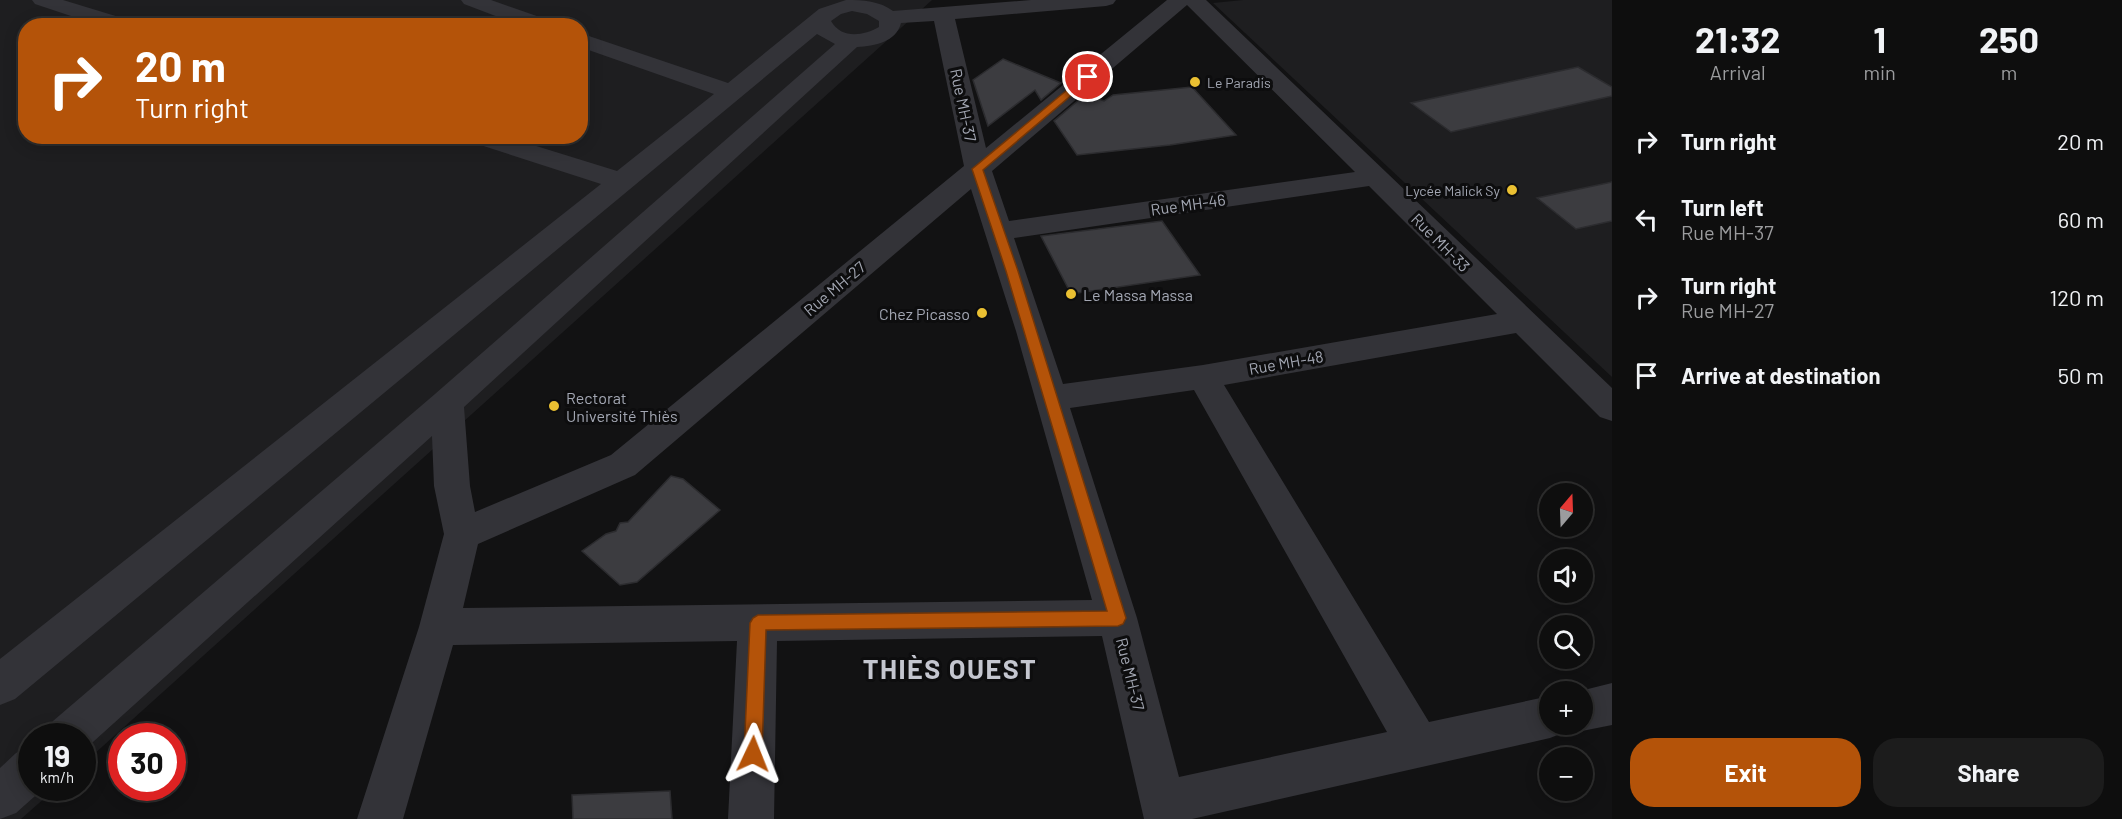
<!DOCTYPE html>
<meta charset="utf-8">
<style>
:root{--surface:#0e0e0e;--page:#1c1c1c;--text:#f1f3f6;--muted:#9b9c9e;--line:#2e2e2e;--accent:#b45309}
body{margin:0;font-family:Barlow,sans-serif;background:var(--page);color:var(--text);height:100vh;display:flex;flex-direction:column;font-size:22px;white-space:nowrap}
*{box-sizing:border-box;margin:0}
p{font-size:20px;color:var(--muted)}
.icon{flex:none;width:33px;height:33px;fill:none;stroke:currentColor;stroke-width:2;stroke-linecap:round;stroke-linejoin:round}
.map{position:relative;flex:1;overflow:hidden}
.sheet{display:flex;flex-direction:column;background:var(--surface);width:510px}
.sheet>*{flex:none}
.banner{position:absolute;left:18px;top:18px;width:570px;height:126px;border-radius:24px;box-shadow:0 3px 15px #0003,0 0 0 2px var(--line);background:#b45309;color:#fff;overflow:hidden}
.needle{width:39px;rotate:19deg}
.controls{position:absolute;left:1539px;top:483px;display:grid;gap:12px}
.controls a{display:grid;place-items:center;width:54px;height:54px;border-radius:50%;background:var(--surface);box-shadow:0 3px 15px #0003,0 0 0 2px var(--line);font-size:30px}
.speed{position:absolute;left:18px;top:723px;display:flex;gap:12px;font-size:30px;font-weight:700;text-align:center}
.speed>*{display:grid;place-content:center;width:78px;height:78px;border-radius:50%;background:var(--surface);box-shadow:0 3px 15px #0003,0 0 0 2px var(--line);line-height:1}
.speed small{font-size:15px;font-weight:400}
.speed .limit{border:9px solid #d22;background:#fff;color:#111}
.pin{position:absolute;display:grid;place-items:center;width:51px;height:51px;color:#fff;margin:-26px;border:3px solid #fff;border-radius:50%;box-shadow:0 2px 6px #0007}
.me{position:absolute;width:66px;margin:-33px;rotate:2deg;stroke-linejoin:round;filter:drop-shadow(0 0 4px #0008)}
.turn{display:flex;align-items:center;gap:21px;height:126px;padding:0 18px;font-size:27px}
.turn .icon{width:78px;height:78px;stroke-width:2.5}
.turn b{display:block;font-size:42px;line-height:51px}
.eta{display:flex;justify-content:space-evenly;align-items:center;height:102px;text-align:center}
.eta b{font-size:36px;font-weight:700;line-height:42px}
.primary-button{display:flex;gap:12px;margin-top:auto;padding:12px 18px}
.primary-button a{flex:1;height:69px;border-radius:24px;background:var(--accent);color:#fff;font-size:24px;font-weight:700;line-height:69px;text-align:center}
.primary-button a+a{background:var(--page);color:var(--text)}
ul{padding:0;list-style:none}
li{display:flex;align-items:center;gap:18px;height:78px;padding:0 18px}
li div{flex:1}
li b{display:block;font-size:22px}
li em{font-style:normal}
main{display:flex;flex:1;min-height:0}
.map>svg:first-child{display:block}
.built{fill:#1e1e20;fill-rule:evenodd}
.building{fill:#3c3c40;stroke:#2c2c2f;stroke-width:1.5}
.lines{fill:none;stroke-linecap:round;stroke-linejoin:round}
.minor{fill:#333338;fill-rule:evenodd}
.route{fill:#b45309;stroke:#753606;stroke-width:1.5}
.poi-dot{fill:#eac032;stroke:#0d0d0e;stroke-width:2}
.labels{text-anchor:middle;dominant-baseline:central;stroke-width:6;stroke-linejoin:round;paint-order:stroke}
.far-poi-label{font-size:14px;fill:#a3a7b3;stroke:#0d0d0e;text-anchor:start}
.street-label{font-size:16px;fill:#a3a7b3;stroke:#0d0d0e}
.poi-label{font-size:16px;fill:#a3a7b3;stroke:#0d0d0e;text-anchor:start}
.near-district-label{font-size:27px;font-weight:bold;letter-spacing:1.5px;fill:#c4c6cf;stroke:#0d0d0e}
</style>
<main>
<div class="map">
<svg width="1612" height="819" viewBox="0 0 1612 819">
<rect width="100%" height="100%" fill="#121213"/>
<!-- built -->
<path class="built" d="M0,0H932L83,764L82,736H32V788H56L21,819H0ZM26,26H580V136H26Z
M1243,0H1612V377L1213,3Z"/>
<!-- building -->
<path class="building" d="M1003,59L1061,83L1041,100L1035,90L988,126L973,80Z
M1578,67L1612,87V96L1451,132L1411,103Z
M1192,87L1236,135L1170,145L1077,155L1054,121L1086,94L1104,101L1113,95Z
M1612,182V221L1576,229L1537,198Z
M1162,221L1200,275L1071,294L1041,236Z
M671,476L683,479L720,510L637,582L620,585L582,551L606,534L616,531L620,523L628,522Z
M670,791L672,819H573L572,795Z"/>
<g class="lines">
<!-- minor -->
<path class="minor" d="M32,0H63L132,21L134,26H101L35,4Z
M461,0H491L551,21L553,26H522L464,4Z
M846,0C863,0 880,1 893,11L1031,0H1116L1113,4L1106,6L955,19L986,148L1167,0H1206L1612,388V421L1600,417L1516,333L1224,385L1429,722L1550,696V724H1582V692H1576L1612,683V725L1582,731L1568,725L1565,732L1550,738L1192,819H1144L1102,636L777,641L774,819H728L737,641L453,645L403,819H357L419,627L444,534L434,486L432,436L83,751L82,736H47L53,721L435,394L835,44L817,34L15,699L0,705V659L601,184L468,141L465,136H504L617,171L714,94L580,47V33L728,83L819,9ZM1187,5L1355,172L1009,221L992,171ZM852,11L867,14L879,21V27C863,36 841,39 831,21L841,14ZM934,21L964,166L611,455L475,512L470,486L464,407L857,47C875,46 896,42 901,23ZM1369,186L1497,314L1203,365L1063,384L1014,238ZM971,189L1016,331L1092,600L463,608L478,544L635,475ZM1194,390L1387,732L1179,777L1137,618L1070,408Z
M32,747V788H44L16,813L0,819V768L16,753Z"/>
</g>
<!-- route -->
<path class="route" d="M1085,75L1093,77L983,170L1018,271L1126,618L1123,624L1118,626L766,630L762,754L760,760L753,763L747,760L744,754L750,623L753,618L758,615L1107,611L1006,271L972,169Z"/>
<!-- markers -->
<g class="poi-dot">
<circle cx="1195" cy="82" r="6"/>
<circle cx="1512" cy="190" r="6"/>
<circle cx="1071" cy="294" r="6"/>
<circle cx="982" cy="313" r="6"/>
<circle cx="554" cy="406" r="6"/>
</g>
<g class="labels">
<!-- far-poi labels -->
<g class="far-poi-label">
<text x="1207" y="82">Le Paradis</text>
<text x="1500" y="190" text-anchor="end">Lycée Malick Sy</text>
</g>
<!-- street labels -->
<g class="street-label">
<text transform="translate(964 105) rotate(78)">Rue MH-37</text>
<text transform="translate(1188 204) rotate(-8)">Rue MH-46</text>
<text transform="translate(1441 242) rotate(45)">Rue MH-33</text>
<text transform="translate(834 288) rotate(-40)">Rue MH-27</text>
<text transform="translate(1286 362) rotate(-10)">Rue MH-48</text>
<text transform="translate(1131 674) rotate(76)">Rue MH-37</text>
</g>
<!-- poi labels -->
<g class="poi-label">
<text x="1083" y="294">Le Massa Massa</text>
<text x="970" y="313" text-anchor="end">Chez Picasso</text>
<text x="566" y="397">Rectorat<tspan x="566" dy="18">Université Thiès</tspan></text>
</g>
<!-- near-district labels -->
<g class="near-district-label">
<text x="950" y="668">THIÈS OUEST</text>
</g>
</g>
</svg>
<div class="controls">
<a><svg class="needle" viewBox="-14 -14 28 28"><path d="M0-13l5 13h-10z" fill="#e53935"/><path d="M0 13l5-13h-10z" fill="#9b9c9e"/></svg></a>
<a><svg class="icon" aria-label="sound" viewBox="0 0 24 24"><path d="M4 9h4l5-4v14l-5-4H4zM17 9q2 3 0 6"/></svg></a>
<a><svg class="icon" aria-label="search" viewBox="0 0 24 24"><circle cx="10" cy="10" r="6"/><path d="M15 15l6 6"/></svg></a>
<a>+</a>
<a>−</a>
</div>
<div class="speed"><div>19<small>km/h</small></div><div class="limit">30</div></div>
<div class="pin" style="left:1088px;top:77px;background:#d93025"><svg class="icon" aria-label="arrive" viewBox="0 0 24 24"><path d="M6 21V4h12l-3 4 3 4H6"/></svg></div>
<svg class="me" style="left:753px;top:754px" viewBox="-20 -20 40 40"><path d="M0-17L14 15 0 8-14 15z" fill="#b45309" stroke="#fff" stroke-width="4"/></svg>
<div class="banner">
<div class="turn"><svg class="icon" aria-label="right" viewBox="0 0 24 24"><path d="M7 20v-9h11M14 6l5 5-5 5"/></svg><div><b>20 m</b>Turn right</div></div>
</div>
</div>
<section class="sheet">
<div class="eta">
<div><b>21:32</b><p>Arrival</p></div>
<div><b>1</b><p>min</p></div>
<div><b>250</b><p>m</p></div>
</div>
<ul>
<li><svg class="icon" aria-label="right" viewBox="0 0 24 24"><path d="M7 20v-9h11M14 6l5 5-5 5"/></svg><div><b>Turn right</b></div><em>20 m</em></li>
<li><svg class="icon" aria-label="left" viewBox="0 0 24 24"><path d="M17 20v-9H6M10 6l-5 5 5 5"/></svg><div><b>Turn left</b><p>Rue MH-37</p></div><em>60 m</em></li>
<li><svg class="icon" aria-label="right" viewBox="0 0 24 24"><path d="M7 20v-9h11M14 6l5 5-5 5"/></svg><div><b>Turn right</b><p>Rue MH-27</p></div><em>120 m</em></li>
<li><svg class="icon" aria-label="arrive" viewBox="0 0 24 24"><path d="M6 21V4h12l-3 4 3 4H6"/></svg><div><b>Arrive at destination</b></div><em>50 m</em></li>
</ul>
<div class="primary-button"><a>Exit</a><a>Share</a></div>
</section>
</main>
